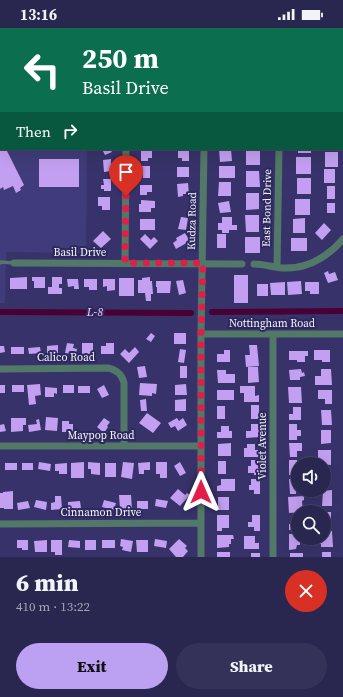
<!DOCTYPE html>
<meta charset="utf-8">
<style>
:root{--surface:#292650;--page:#35325a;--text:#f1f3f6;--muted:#a5a5b7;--line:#454367;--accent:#bca0f2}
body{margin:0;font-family:"Source Serif 4",serif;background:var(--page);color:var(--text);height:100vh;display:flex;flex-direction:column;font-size:15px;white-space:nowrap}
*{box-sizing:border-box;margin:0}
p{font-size:13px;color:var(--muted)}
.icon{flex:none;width:22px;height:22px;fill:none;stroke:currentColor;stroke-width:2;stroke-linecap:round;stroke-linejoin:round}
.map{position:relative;height:529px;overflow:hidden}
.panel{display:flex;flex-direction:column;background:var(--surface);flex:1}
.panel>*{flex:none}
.top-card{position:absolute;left:0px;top:0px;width:343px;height:122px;box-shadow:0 4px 16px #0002,0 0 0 1px var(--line);background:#0b6e4f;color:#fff;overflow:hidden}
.buttons{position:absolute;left:291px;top:429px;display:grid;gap:8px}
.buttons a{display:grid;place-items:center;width:40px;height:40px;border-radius:50%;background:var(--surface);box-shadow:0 4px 16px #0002,0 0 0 1px var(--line);font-size:20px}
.pin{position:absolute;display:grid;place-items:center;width:34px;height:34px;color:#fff;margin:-41px -17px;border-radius:50% 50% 50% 0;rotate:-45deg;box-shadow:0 0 4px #0007}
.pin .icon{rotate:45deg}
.me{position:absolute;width:44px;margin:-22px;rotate:0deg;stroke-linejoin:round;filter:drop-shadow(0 0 3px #0008)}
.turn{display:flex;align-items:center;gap:14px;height:84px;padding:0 16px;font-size:18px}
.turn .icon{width:52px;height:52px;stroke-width:2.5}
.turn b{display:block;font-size:28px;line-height:34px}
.then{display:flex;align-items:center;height:38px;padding:0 16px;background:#0003;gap:8px;font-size:15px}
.round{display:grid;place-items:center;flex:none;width:42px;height:42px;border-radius:21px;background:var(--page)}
.headline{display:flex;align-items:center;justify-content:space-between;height:68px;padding:0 16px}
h1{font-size:24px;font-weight:800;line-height:30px}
.cta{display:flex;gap:8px;margin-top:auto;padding:8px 16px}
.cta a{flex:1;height:46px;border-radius:24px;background:var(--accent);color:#111;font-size:16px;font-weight:800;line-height:46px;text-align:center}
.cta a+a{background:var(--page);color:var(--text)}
.status{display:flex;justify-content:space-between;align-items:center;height:28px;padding:0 20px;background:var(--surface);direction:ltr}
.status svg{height:11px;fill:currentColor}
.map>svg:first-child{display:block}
.built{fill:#403c7b}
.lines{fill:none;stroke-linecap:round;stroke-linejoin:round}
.canal{stroke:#490035;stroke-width:6}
.building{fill:#c29ff0}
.service{stroke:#527967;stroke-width:3.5}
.minor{stroke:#527967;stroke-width:7}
.route{stroke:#e11d48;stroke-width:7;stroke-dasharray:0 12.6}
.labels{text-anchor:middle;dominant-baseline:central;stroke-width:4;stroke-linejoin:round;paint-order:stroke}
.street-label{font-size:11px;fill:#f3f3fa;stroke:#2d295e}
.water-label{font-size:12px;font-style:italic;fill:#f9cde6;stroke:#2d295e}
</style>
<div class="status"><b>13:16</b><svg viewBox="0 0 49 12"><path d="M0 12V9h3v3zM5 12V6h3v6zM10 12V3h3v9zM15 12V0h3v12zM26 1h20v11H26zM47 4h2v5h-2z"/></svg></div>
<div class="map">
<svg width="343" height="529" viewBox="0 0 343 529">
<rect width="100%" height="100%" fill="#37336a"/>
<!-- built -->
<path class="built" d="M0,0H10V1H1V121H87L86,225L6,224L5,275H0Z"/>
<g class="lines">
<!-- canal -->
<path class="canal" d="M0,284L191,285
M212,284L343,283"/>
</g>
<!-- building -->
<path class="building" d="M0,121H6L24,157L20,160L21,162L16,165L13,158L4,162L3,159L0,161Z
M102,121H110L112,124L105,127Z
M219,121H231L232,133L220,134Z
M246,121H260V137H246Z
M298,121H311V125H298Z
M141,123H152V130H148V133H141Z
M178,123H189V133H182V130H178Z
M325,124H338V139H325Z
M296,129H311V146H296Z
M39,131H79V159H39Z
M111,131V143L104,144L103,132Z
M142,138H150V150H143Z
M219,138H235V150H219Z
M177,139H189V149H177Z
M324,141H335V155H324Z
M246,143H259L260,159H246Z
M297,150H311V166H297Z
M103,151H111V163H104V161H101V157H104Z
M219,154H231V168H218Z
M188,155L189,166H183V168L178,169L177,156Z
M140,157H152V164H147V167H140Z
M327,158H335V171H327Z
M246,165H259V181L246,182Z
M98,169H110V182H102V178H98Z
M295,171H310V187H295Z
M141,172L155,173V180H151V184H139V176H141Z
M229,173L231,184L220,185L218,175Z
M327,175H335V185H327Z
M245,187H259V204H246Z
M181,189L188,190L186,202L178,201Z
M222,189H232V197H237V202H229V205H222V202H218V195H222Z
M305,190V205H293V191Z
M140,191H155V202H140Z
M324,195L331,202L322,212L315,205Z
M103,203L111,211L101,220L93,213Z
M185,205L190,213L176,221L173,215L177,212L176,210Z
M145,206L151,212L154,209L158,213L150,221L140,211Z
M217,206H226V220H217Z
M245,209H260V225H245Z
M291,210H307V223H291Z
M328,243L329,246L335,244L338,252L328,255L324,245Z
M234,247H248V275H234Z
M27,249V261H10V250Z
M32,249H45V260H34V253H32Z
M52,249H62V256H59V260H62V266H48V259H52Z
M150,249V253H152L153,266H151V273H146L145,265H138V252H142V250Z
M119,250H134V268H119Z
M67,251H78L79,261H74V258L68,259Z
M84,251H97V262H89V259H84Z
M103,251H115V262L107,263V258L103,259Z
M183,252L186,265L179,267L176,253Z
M156,253H171L170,265H157V259H156Z
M301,253L302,266L288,267L287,254Z
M285,254V267H271L270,255Z
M305,254H319V266H310V263H305Z
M257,256H268V268H257Z
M151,305L155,308L151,314L146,311Z
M174,305H186V316H174Z
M67,315L74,316L73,320L77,321L76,327L65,325Z
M82,315H93V326H82Z
M106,315H114V326H101V318H106Z
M58,317V325L47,326V318Z
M249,317H257L259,338L246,339L245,327H250Z
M0,318H4L5,324L0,325Z
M11,319H24V326H11Z
M40,319L41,325L29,326L28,320Z
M135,319L139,324L129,335L120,326L125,321L129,325Z
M180,321L186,322L184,335L178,334Z
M224,322H230V334H217V326H224Z
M314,322H330V334H322V332H314Z
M289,323H308V328H305V334H297V332H289Z
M145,338L147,349L139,350L137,339Z
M180,338H187V350H180Z
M248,339H258L259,354L248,355Z
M301,341L302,345L304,344L305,348L300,349V352H290L289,342Z
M321,341H331L332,357H315V348H321Z
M217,342H226V346H235V355H218Z
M140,355L157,356L156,366L152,365V368L139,367Z
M40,356L41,367L35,368L36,376L29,377L27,357Z
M186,356L187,367H175V357Z
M0,357H5V365H0Z
M12,357H24V364H12Z
M63,357H74V365H63Z
M104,357L109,367L102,370L97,361Z
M78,358H90V365H78Z
M240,358H255V368L259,367V374H244V365H240Z
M45,359L57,360V366L54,365V369H45Z
M288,359H301L302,375H289Z
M217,362H234V372H217Z
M318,362H332V376H325V371H318Z
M146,371L147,383H141L140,372Z
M186,371V383H175V372Z
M251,377H259V391H251Z
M217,378H225V391H217Z
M293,379H301V392H289V386H293Z
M321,382H331L332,397H322Z
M147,385L161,395L153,405L139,395Z
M46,389L58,390L57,403L45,402Z
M11,390H26V397H23V403L11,404Z
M104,390L110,394L107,398L108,399L104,405L97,399Z
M177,390L179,393L183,390L187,397L178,403L175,398L171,400L168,395Z
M39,391L41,402L29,404L28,397L37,396L36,392Z
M62,393H69V396H73V404H62Z
M4,396L6,403L0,404V397Z
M251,396H259V409L246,410V403H251Z
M289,396H297V402H301V408H297V412H289Z
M221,398H229V403H232V410H217V404H221Z
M321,402H331V415L321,416Z
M231,415V428H218V416Z
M289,415H302V423H297V429H290Z
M247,416H255V422H259V429H244V420H247Z
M318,422H331V437L318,436Z
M251,432H259L260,447H254V445H248V438H251Z
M289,432H297V437H298V444L294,445V447H289Z
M218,433H226V446H218Z
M39,434L51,436L50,443L38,441Z
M84,434V450H71V435Z
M88,434L100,435V447L91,446V441H88Z
M123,434L134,435L132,451L121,449Z
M150,434V442H144V446H139L138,435Z
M156,434H167V450H160V446H156Z
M180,434L186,445L180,448L174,438Z
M5,435H17V442H5Z
M22,435H33V442H22Z
M67,435V446H59V443H55V436Z
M105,435H116V449H105Z
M324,445H328L329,458H324Z
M221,451H235V463H217V458L221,457Z
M251,451H260V466H254V462H249V457H251Z
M289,451H298V460L296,461V466H290Z
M178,461L185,467L187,465L190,467L180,478L170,470Z
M332,462V478H322L323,463Z
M13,463V481H4V480H0V465H3V464Z
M119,467H131L132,481H120Z
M55,468H61L62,481L51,482V475L55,474Z
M304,468V472L302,473L303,484L289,485L288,469Z
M218,469H229V482H218Z
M156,471L168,473L166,480L155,478Z
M36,472L47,474L46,482L34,479Z
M104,472L116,475L114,482L102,479Z
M28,473L30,480L18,482L17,475Z
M80,473L81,480L68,481V474Z
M137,473H148V481H137Z
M324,484H331V498H325V493H324Z
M217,487H229V500H222V503H217Z
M252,487H260V503H254V499H248V494H252Z
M293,489H298V502H289V496H293Z
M324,503H332L333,519H321V516H314V511H323V510H324Z
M289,506H297V512H300V517H297L296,521L289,522Z
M217,507H233L234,511H231V516H229V519L217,520Z
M244,508H255V515H259V521H244Z
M121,511L133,513L131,524L122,522L123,519L120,518Z
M155,511L167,513L166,520L154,518Z
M179,511L187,518L185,520L188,523L183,529H176L169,521Z
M17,512H28V522H22V520H17Z
M47,512V524H35L34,513Z
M51,512H62V527H55V524H51Z
M69,512L80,513V520L68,519Z
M85,512H96V522H85Z
M102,512H115V520H102Z
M136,512H148V524H137Z
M217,524H230V529H217Z
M322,524H331V529H322Z
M251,525H260V529H251Z
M290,525H303V529H290Z"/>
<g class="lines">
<!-- service -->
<path class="service" d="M0,235L1,234L14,235"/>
<!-- minor -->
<path class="minor" d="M50,1V0
M138,1L300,0
M342,77H343
M14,235L242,236
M125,235L126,121
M254,236C263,236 272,239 282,240C300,241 318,234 332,222C336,219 339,215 343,211
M277,239L279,121
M201,306H343
M273,306V529
M0,341L108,340C118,342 122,347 124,355V418
M0,418H201
M0,496L201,495
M201,529V306L204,121"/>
</g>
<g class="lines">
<!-- route -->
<path class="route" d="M126,168L125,235H203L201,306V464"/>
</g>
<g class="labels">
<!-- street labels -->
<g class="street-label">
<text transform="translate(267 180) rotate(-89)">East Bond Drive</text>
<text transform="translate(192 193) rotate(-89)">Kudza Road</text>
<text x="80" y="224">Basil Drive</text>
<text x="272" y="295">Nottingham Road</text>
<text x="66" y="329">Calico Road</text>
<text x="101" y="407">Maypop Road</text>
<text transform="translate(262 418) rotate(-90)">Violet Avenue</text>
<text x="101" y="484">Cinnamon Drive</text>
</g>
<!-- water labels -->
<g class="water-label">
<text x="95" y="284">L-8</text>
</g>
</g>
</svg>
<div class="buttons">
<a><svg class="icon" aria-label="sound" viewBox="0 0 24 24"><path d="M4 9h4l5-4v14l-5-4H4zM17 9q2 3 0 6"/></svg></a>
<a><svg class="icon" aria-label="search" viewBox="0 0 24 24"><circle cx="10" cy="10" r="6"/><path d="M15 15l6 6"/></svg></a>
</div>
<div class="pin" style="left:126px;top:168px;background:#d93025"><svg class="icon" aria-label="arrive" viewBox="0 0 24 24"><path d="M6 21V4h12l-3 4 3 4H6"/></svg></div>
<svg class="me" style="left:201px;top:464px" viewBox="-20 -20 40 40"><path d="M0-17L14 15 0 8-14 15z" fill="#e11d48" stroke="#fff" stroke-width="4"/></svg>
<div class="top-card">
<div class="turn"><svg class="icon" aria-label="left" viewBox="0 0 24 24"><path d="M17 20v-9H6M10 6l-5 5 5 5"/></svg><div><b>250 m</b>Basil Drive</div></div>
<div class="then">Then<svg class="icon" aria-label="right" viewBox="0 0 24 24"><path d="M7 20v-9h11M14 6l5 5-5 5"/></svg></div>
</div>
</div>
<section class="panel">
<div class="headline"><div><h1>6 min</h1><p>410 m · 13:22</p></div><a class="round" style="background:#d93025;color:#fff"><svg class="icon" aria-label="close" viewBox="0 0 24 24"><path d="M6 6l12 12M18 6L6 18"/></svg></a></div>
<div class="cta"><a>Exit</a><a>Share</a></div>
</section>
